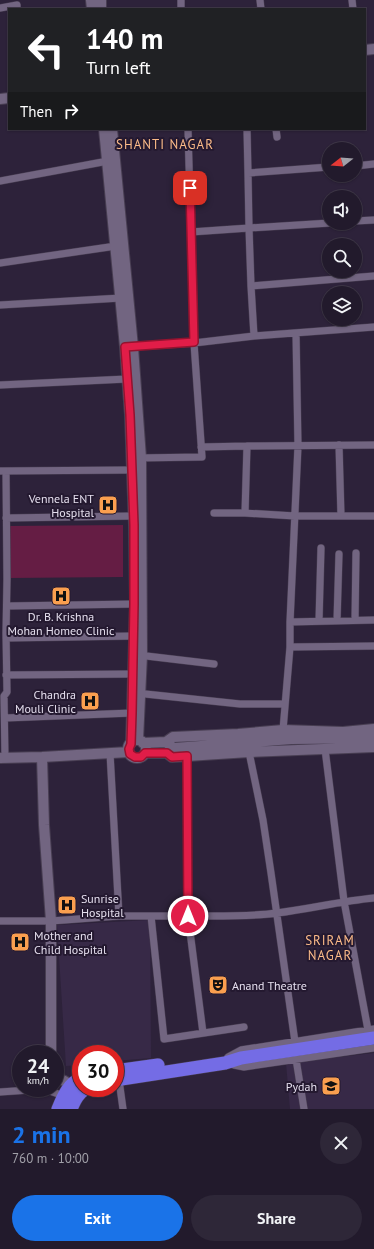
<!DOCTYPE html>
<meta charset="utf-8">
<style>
:root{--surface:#221a2c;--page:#2e2738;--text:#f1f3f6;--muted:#a2a1a9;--line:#3f3848;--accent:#1a73e8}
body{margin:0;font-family:"PT Sans",sans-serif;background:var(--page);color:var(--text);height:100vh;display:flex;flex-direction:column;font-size:15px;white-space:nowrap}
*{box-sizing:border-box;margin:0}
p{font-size:13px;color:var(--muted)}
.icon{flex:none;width:22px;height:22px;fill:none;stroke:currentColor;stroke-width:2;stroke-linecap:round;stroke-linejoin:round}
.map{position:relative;height:1109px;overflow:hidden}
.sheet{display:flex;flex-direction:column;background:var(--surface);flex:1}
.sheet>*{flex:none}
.hud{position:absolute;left:8px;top:8px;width:358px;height:122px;border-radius:0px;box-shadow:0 1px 3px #0004,0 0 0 1px var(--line);background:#202124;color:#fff;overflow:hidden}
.needle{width:26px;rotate:253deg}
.controls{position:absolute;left:322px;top:142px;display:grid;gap:8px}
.controls a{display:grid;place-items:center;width:40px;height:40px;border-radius:50%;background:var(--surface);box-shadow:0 1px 3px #0004,0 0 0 1px var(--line);font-size:20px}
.speed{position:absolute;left:12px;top:1045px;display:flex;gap:8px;font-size:20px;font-weight:700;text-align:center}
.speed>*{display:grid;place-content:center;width:52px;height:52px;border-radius:50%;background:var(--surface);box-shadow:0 1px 3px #0004,0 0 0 1px var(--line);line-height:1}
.speed small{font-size:10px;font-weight:400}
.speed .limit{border:6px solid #d22;background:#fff;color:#111}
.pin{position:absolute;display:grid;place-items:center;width:34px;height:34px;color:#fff;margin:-17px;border-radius:8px;box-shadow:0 2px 6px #0006}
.me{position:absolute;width:44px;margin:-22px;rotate:0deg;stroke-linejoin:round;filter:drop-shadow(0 0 3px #0008)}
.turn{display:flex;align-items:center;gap:14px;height:84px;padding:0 12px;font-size:18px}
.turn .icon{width:52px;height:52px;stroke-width:2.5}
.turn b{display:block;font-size:28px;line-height:34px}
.then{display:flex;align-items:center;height:38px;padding:0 12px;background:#0003;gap:8px;font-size:15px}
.round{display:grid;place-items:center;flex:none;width:42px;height:42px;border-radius:21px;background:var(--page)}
.head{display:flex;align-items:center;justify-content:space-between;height:68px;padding:0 12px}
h1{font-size:24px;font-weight:600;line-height:30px;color:var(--accent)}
.action{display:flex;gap:8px;margin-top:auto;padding:8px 12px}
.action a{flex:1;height:46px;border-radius:24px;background:var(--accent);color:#fff;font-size:16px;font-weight:600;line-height:46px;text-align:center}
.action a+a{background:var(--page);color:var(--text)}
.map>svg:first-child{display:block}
.built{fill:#372947}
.green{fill:#651d44}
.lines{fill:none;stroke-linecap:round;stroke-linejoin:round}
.street-casing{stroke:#483e52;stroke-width:8}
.secondary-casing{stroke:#483e52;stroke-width:12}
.highway-casing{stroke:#483e52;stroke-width:14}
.street{stroke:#726581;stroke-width:7}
.secondary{stroke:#726581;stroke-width:10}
.highway{stroke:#746ce5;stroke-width:13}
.route-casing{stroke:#92132f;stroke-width:10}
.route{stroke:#e11d48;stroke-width:7}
.labels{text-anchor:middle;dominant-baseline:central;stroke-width:4;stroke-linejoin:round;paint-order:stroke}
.poi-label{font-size:12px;fill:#e5dfee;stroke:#241930;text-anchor:end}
.neighbourhood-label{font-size:13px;letter-spacing:1px;fill:#fdbc89;stroke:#241930}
</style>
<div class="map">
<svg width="374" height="1109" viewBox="0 0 374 1109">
<rect width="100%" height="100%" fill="#2d223a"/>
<!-- built -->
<path class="built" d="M150,920L151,1058L115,1061V1054H81V1065L66,1066L57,925Z
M374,1053V1109H290L286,1063Z"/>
<!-- green -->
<path class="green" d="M123,525V577L9,578L8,526Z"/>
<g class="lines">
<defs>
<path id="street" d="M181,0V9
M260,0L261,9
M352,0L353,9
M0,8L17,5V9
M247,129L248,173
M276,129L277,137
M355,166L374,164
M0,181L108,161
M355,221L374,220
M191,232L249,228L248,173L329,167
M0,263L116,246
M251,286L249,228L330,223
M0,305L121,298
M254,336L251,286L374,276
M128,347L194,343L188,129
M0,385L127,379
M339,445L341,516
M201,447L247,446L374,445
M137,458L202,457L194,343L254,336L374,327
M0,471L131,470
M214,513H245L295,516H374
M245,513L247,446
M6,518L133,516
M7,606L135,604
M355,620L356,553
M319,621L321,548
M337,621L339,554
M290,622L298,446L296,333
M6,638L134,636
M290,647L374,646
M138,655L214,664
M6,675L133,674
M136,693L240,704H285
M5,718L132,713
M283,730L290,647V622L374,620
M325,749L344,901L368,1030
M249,752L263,820L271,873L295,1042
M110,753L119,916
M5,758L4,696L7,692L6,633L7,579L6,471
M151,916L164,1039L244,1027
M0,921H51L119,916H188L187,756
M203,1033L188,916C218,916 248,917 277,913C310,909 341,901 374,898
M228,1057L241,1050L374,1029
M296,1059L304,1109
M229,1063L234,1065L244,1067L374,1048
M119,1080L123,1109
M0,1092L44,1089L64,1096"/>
<path id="secondary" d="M91,0L92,9
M101,0V9
M365,50L374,49
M0,99L9,98
M104,129L125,347L130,415L134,525L135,604L132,713L131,743
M112,129L133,347L141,458L142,655L138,740
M128 749a9 9 0 1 1 18 0a9 9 0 1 1-18 0Z
M166,742L173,737L238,734L283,730L343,732L374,729
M143,743L166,742L171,746
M145,753H167L175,748L291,739L374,738
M167,753L172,757L249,752L374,747
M42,757L44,825L51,921V1054
M0,758L42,757L129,752
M55,1070L61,1079L76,1088"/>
<path id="highway" d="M115,1071L158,1065
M115,1080L225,1063L241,1058L374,1038
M58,1109C63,1097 68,1084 81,1078
M71,1109C75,1100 78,1093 87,1088"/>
</defs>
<!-- street casing -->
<use href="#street" class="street-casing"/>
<!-- secondary casing -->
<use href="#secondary" class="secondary-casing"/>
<!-- highway casing -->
<use href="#highway" class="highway-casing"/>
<!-- street -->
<use href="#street" class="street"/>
<!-- secondary -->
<use href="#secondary" class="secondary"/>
<!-- highway -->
<use href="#highway" class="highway"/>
</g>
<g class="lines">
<defs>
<path id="route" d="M188,916L187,756L172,757L167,753H145L141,757H135L130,754L129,749L131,744L132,713L134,604V525L130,415L125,347L194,342L190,188"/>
</defs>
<!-- route casing -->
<use href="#route" class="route-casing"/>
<!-- route -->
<use href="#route" class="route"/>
</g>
<!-- icons -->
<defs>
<symbol id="hospital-square" viewBox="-11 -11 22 22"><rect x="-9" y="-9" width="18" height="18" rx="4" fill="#fa9f4f" stroke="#241930"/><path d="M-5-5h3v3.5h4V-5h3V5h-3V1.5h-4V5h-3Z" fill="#111"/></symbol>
<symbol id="theatre-square" viewBox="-11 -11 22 22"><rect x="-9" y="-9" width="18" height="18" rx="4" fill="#fa9f4f" stroke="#241930"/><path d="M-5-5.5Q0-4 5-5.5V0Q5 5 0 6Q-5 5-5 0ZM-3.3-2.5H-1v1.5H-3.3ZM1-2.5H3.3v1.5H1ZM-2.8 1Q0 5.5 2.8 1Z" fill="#111"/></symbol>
<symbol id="university-square" viewBox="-11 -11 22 22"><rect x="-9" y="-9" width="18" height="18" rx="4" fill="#fa9f4f" stroke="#241930"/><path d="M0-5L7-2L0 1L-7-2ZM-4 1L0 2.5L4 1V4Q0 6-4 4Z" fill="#111"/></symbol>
</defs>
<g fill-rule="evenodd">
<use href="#hospital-square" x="97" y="494" width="22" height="22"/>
<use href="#hospital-square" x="50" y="585" width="22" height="22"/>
<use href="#hospital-square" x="79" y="690" width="22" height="22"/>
<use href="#hospital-square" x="56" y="894" width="22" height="22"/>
<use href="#hospital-square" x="9" y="931" width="22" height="22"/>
<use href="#theatre-square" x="207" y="974" width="22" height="22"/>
<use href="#university-square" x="320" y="1075" width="22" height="22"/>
</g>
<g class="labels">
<!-- poi labels -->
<g class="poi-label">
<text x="94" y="498">Vennela ENT<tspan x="94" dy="14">Hospital</tspan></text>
<text x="61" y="616" text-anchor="middle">Dr. B. Krishna<tspan x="61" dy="14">Mohan Homeo Clinic</tspan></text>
<text x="76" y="694">Chandra<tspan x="76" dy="14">Mouli Clinic</tspan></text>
<text x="81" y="898" text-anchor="start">Sunrise<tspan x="81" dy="14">Hospital</tspan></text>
<text x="34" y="935" text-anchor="start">Mother and<tspan x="34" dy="14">Child Hospital</tspan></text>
<text x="232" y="985" text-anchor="start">Anand Theatre</text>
<text x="317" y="1086">Pydah</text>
</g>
<!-- neighbourhood labels -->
<g class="neighbourhood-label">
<text x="165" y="144">SHANTI NAGAR</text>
<text x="330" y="940">SRIRAM<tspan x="330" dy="15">NAGAR</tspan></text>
</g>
</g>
</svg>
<div class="controls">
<a><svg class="needle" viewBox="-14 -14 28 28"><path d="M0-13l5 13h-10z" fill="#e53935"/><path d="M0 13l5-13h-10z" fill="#a2a1a9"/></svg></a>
<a><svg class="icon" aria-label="sound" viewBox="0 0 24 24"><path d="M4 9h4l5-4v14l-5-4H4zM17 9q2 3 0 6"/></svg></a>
<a><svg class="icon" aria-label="search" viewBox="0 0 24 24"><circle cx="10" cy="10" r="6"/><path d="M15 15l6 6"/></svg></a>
<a><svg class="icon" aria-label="layers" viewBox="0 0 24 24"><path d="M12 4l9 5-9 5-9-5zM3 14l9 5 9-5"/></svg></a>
</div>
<div class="speed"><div>24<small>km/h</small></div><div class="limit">30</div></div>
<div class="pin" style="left:190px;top:188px;background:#d93025"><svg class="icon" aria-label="arrive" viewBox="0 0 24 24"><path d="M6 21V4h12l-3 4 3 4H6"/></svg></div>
<svg class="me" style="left:188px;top:916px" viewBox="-20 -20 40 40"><circle r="17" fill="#e11d48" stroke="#fff" stroke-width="3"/><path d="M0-11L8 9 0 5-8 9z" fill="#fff"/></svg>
<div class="hud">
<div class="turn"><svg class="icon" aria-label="left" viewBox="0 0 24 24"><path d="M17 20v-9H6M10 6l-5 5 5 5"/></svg><div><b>140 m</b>Turn left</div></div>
<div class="then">Then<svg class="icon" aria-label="right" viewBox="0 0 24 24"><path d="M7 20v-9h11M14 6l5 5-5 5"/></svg></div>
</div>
</div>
<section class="sheet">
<div class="head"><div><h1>2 min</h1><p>760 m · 10:00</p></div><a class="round"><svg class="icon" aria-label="close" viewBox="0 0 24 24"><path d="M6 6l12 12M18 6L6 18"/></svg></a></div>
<div class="action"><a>Exit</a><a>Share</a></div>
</section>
